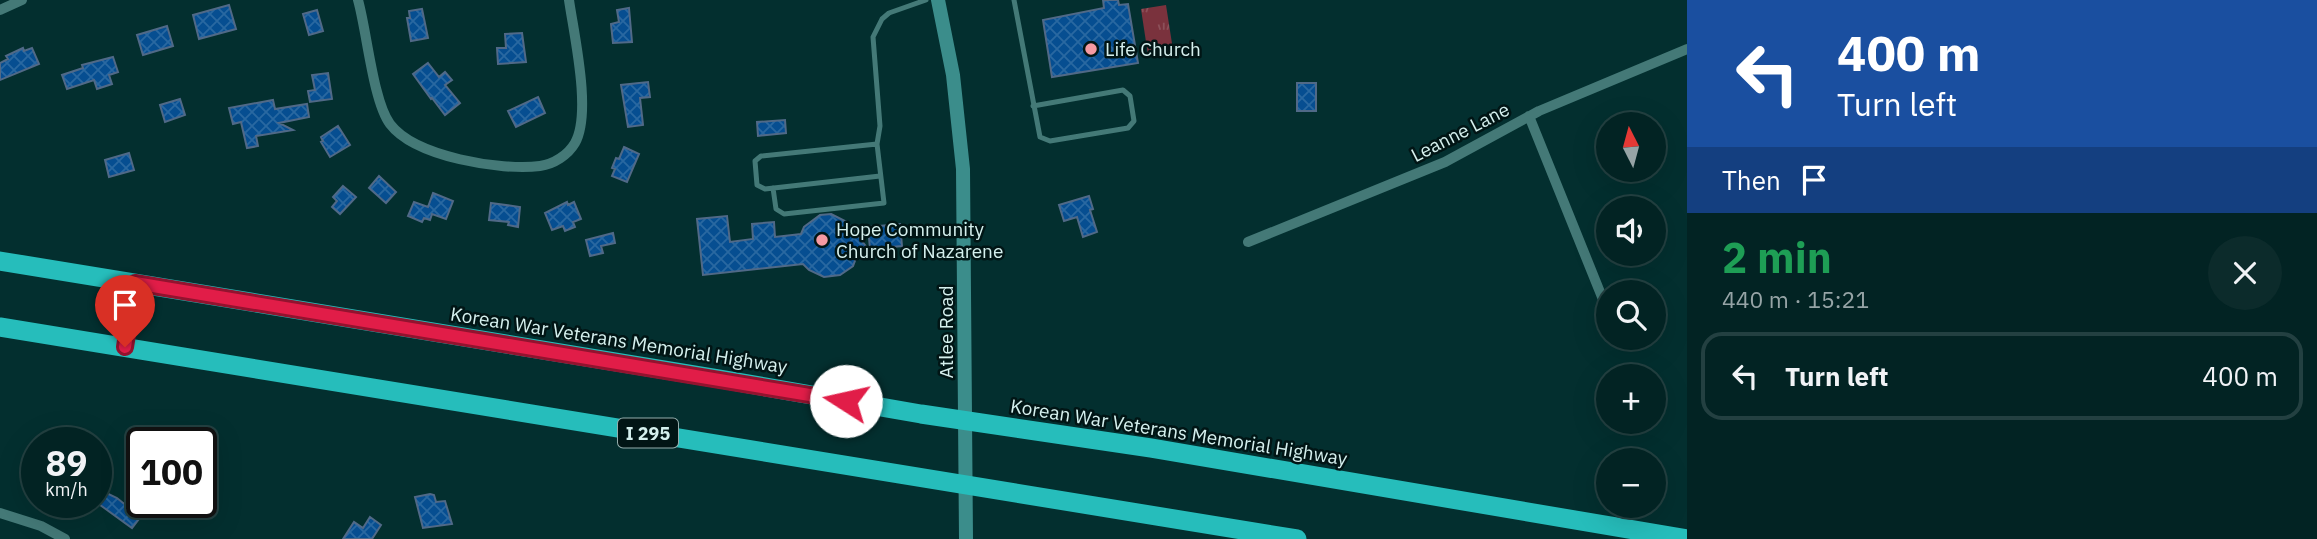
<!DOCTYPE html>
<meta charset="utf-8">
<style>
:root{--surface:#022323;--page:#0c2b2b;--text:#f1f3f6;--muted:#96a4a6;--line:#234041}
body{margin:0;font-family:"IBM Plex Sans",sans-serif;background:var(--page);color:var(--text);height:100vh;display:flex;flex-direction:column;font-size:26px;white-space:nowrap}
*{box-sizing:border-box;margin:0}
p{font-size:23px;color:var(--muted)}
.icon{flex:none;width:38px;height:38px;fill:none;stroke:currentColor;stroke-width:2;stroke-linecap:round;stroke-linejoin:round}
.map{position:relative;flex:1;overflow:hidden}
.details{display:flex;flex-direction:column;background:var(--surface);width:630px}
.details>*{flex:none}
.hud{background:#1a4fa0;color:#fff;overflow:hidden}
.needle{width:46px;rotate:354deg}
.fabs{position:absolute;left:1596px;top:112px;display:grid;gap:14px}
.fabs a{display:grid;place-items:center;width:70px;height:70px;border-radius:50%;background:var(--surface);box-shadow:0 7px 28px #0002,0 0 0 2px var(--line);font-size:35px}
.speed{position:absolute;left:21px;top:427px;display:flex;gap:14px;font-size:35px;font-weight:700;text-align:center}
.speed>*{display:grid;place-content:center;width:91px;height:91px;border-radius:50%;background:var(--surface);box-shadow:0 7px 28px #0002,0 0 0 2px var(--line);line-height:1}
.speed small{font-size:18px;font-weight:400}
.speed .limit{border:4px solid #111;border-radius:10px;background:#fff;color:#111}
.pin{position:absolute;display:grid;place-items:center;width:60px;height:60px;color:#fff;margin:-72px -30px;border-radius:50% 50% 50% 0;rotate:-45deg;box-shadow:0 0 7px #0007}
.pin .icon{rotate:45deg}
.me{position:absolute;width:77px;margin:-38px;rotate:280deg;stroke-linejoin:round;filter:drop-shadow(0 0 5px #0008)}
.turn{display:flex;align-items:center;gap:24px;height:147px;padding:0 35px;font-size:32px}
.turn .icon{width:91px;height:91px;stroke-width:2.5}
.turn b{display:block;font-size:49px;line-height:60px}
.then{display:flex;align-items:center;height:66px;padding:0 35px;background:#0003;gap:14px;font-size:26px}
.round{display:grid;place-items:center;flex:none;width:74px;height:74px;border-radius:37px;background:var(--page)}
.overview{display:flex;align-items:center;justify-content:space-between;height:119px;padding:0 35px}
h1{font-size:42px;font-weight:800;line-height:52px;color:#1e9e55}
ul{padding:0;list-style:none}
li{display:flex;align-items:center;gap:21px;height:88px;margin:0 14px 10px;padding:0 21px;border:4px solid var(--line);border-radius:21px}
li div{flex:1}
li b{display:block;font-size:26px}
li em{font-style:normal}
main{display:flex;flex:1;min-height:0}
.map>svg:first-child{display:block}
.park{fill:url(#park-tufts)}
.building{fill:url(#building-cross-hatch);stroke:#506987;stroke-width:2}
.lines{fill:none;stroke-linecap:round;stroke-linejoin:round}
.lane{stroke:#447977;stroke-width:5}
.street{stroke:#447977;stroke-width:10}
.secondary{stroke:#3b8d8b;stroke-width:14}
.highway{stroke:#26bdbb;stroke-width:19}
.route-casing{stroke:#92132f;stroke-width:18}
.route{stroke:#e11d48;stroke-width:12}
.poi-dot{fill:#f49aa3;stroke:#011515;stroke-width:2.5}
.labels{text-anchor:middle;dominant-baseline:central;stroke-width:5;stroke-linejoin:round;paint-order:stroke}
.shield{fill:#011515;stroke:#95aead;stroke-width:2}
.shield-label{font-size:18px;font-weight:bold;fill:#d5f0ee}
.poi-label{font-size:19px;fill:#d5f0ee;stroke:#011515;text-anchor:start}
.street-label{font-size:19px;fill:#d5f0ee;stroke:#011515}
</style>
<main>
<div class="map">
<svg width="1687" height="539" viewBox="0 0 1687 539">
<defs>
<pattern id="park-tufts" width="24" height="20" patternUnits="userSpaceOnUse" patternTransform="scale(1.75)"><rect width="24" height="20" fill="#7a323d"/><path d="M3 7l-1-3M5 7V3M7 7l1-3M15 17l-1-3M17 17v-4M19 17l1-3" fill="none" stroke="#8c5059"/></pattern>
<pattern id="building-cross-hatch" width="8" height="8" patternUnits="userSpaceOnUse" patternTransform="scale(1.75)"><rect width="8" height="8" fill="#064e91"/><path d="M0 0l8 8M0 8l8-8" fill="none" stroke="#2968a1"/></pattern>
</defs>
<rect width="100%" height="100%" fill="#032f2f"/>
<!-- park -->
<path class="park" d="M1166,5L1173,50L1148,55L1141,9Z"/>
<!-- building -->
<path class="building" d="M1103,0H1118L1119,5L1128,4L1138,63L1052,77L1043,20L1104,8Z
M229,5L236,29L199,39L193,15Z
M629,8L632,42L613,43L611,24L619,22L617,10Z
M422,9L428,38L411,41L407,18H410L409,11Z
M317,10L323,31L309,35L303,14Z
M167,26L173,46L143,55L137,35Z
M522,33L526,62L498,64L497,48H506L505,34Z
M23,48L24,51L32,48L39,64L0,80V63L8,59L6,56Z
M113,57L118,72L109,75L112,84L97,89L94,80L67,89L62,75L83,68L82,65Z
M428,63L439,77L445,72L452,80L445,85L460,103L445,115L432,98L431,99L413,74Z
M328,73L332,99L310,102L308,91L315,90L312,75Z
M648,82L650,97L640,98L643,125L628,127L621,85Z
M1297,83H1316V111H1297Z
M538,97L545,113L516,127L508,111Z
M180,99L185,115L165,122L160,105Z
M273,100L275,109L307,104L309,117L279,123L293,130L256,136L258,146L247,148L241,122L233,124L229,108Z
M785,120L786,133L758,136L757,122Z
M338,126L350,145L330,157L321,142L323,141L321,137Z
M624,147L639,154L627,182L612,176L615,169L612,168L616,158L619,159Z
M129,153L134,170L109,177L105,160Z
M379,176L396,192L386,203L369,188Z
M343,186L356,197L340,214L332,207L337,201L333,197Z
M433,193L453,201L446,219L432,214L430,220L424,218L422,222L408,216L414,202L428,207Z
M1089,196L1093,209L1090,210L1097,232L1083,237L1077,217L1064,221L1059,205Z
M567,202L568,205L574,202L581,219L573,222L575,227L565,231L563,226L552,230L545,213Z
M491,203L520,207L518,227L508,225L509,222L489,220Z
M831,214L847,222L868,249L859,250L853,266L840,275L824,277L809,270L803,264L703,275L697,219L727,216L730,242L753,239L752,224L774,222L775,237L801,234L804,227L820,215Z
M900,224L902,246L870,249L868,227Z
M613,233L615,243L601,246L603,253L590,256L586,240Z
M96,488L117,498L133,511L132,513L139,519L132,528L96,502Z
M430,494L434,495L436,502L445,501L452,524L423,528L415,497Z
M370,517L381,525L372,539H343L354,522L363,528Z"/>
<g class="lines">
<!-- lane -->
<path class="lane" d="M1014,0L1040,137L1050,141L1128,128L1134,121L1130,96L1123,90L1033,106
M877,144L761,156L755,161L757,185L765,189L880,176
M773,188L776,209L784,214L884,203L877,144L880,126L873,37L882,19L889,13L926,0
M125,343L134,288"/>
<!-- street -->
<path class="street" d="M358,0C367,32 373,101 390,124C415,157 501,171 540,166C554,164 568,155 575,143C592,113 574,35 569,0
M0,10L22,0
M1529,116L1604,302L1608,328
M1248,242L1445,162L1539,111L1687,49
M0,513L41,526L65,539"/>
<!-- secondary -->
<path class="secondary" d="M938,0L953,75L963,169L966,539"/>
<!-- highway -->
<path class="highway" d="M0,261L720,379L921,414L1151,448L1687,539
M0,327L1297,539"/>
</g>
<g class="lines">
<defs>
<path id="route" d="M125,347L135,283L846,401"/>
</defs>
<!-- route casing -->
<use href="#route" class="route-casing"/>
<!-- route -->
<use href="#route" class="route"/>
</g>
<!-- markers -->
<g class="poi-dot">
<circle cx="1091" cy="49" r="7"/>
<circle cx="822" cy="240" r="7"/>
</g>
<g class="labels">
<!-- shield labels -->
<rect class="shield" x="618" y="418.5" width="60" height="29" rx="5"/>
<g class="shield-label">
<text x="648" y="433">I 295</text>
</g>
<!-- poi labels -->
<g class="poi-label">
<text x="1105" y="49">Life Church</text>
<text x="836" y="229">Hope Community<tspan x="836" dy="22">Church of Nazarene</tspan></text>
</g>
<!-- street labels -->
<g class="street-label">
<text transform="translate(1460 132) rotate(-27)">Leanne Lane</text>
<text transform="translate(946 332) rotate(-90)">Atlee Road</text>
<text transform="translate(619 340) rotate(9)">Korean War Veterans Memorial Highway</text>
<text transform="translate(1179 432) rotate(9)">Korean War Veterans Memorial Highway</text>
</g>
</g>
</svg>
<div class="fabs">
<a><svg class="needle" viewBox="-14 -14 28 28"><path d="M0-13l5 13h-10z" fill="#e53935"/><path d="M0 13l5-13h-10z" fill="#96a4a6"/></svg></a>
<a><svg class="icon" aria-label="sound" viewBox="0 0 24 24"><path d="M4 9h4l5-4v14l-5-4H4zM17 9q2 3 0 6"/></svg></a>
<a><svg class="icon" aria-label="search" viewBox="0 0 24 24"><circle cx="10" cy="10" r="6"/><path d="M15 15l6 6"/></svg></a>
<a>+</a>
<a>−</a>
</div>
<div class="speed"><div>89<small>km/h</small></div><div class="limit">100</div></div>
<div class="pin" style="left:125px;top:347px;background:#d93025"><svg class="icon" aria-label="arrive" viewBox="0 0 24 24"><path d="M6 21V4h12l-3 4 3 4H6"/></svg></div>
<svg class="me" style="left:846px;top:401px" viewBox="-20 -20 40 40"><circle r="19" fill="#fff"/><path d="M0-13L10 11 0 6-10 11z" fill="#e11d48"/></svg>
</div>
<section class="details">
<div class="hud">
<div class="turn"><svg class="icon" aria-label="left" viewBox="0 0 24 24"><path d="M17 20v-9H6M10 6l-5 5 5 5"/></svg><div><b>400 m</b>Turn left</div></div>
<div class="then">Then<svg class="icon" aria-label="arrive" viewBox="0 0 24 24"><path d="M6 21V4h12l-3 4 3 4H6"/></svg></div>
</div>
<div class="overview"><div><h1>2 min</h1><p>440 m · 15:21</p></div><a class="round"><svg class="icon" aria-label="close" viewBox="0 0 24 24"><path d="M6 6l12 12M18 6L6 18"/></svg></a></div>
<ul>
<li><svg class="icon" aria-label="left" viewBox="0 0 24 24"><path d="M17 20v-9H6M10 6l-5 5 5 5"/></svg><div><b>Turn left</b></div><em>400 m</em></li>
</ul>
</section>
</main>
